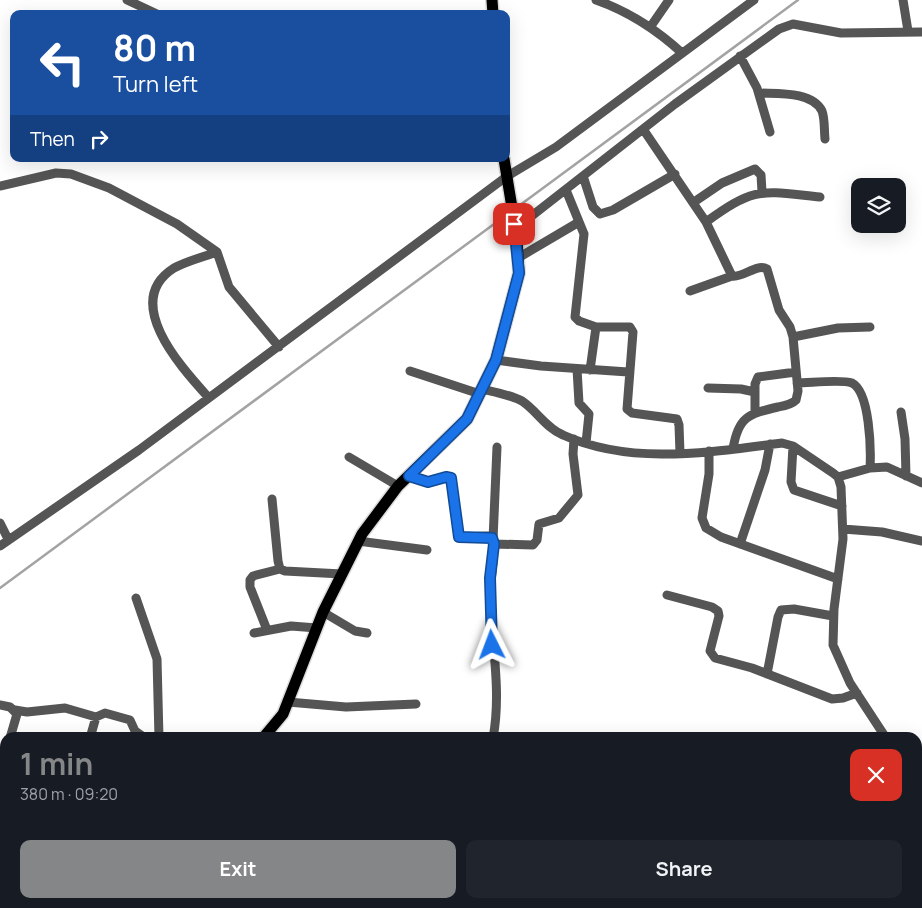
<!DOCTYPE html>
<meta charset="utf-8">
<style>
:root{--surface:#171b24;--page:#20242c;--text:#f1f3f6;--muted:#9ea1a6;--accent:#858687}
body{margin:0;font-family:Manrope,sans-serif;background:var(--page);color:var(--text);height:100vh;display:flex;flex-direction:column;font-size:19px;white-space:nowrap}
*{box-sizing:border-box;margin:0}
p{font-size:16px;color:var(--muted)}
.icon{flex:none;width:28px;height:28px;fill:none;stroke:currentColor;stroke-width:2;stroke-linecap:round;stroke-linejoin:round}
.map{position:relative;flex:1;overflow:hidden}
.side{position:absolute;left:0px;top:732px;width:922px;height:176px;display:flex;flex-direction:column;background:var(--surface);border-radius:15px 15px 0 0;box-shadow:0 5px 20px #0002}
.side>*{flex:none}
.hud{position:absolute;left:10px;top:10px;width:500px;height:152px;border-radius:10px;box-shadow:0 5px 20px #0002;background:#1a4fa0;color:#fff;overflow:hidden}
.fabs{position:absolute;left:851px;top:178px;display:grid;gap:10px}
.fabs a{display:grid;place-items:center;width:55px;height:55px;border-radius:10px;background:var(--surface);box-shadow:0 5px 20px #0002;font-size:25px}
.pin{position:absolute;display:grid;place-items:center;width:42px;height:42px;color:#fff;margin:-21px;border-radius:10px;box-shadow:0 2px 8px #0006}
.me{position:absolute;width:55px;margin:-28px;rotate:357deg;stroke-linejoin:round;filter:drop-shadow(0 0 4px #0008)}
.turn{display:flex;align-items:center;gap:18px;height:105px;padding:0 20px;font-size:22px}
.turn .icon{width:65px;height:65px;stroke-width:2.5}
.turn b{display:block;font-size:35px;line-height:42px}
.then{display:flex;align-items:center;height:48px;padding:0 20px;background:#0003;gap:10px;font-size:19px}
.round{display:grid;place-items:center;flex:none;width:52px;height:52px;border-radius:10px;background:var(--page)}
.overview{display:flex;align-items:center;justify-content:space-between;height:85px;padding:0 20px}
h1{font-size:30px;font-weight:700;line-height:38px;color:var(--accent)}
.cta{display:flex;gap:10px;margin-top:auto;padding:10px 20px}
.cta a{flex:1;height:58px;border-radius:10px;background:var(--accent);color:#fff;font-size:20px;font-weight:700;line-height:58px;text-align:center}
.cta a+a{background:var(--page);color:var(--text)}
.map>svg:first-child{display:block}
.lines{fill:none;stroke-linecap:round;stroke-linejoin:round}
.stream{stroke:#a3a3a3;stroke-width:2.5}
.major-casing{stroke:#dbdbdb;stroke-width:14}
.highway-casing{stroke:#dbdbdb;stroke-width:16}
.minor{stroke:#555;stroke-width:9}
.major{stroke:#000;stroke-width:11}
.highway{stroke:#000;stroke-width:14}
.route-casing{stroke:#114b97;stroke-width:12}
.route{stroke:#1a73e8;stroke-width:9}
</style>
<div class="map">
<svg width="922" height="908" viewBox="0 0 922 908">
<rect width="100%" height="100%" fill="#fff"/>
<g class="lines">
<!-- stream -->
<path class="stream" d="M516,208L798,0
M0,588L509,213"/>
<defs>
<path id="major" d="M492,0L493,14
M263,738L283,714L323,612L362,534L398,486L467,419L496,360L519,273L517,238L504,159
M193,908L194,904"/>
<path id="highway" d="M918,820L922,818
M918,844L922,841
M733,908L741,904
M790,908L798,904"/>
</defs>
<!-- major casing -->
<use href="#major" class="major-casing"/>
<!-- highway casing -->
<use href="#highway" class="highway-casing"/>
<!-- minor -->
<path class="minor" d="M127,0L157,14
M596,0C630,12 656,29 682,53
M903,0L908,31
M651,26L669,0
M740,56L757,88L770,132
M759,93C777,94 812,91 822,111C825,119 824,130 825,139
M643,129L706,222L732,276C744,278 756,263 767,269L779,310L790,327L793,337L798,391L796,400C791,405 784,406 778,407C748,414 738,417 733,449
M583,176L593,207L600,214L613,210L675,174
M0,186L56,173L71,174L109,188L177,224L217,252L229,287L279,347
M566,190L584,234L575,317L579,321L596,327
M694,202L722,183L755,169L761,175L762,192
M706,222C756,186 760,191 820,197
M515,229L675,104L779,29L793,24L841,33L922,32
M518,258L579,222
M690,291L732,276
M793,337L838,328L870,327
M496,360L541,366L628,372
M577,369L579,403L589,414L586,443
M590,370L596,327H630L633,332L627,409L632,413L677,419L679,425L680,453
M410,371L480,394
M797,383C810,383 841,379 852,383C870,392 871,450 870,468
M708,388L741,389L755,392
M482,389C495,392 511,395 522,401C537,411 546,428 563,435C632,466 710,452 782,443L793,446L833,473L838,477L841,487L843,539L834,609L833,645L850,683L886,738
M209,398C183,369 120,302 174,268C187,261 203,257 217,252
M901,412L905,439L906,476
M755,413V384L758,377L796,372
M793,446L791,482L794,490L842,506
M709,451V474L702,518L706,528L721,537L838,579
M349,457L398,486
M409,476L428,482L446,477L451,478L459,537L489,536L493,540C496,553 490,579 490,594C491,642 502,690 493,738
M838,477L870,468L887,467L922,483
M272,499L278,561L280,569L285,571L342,574
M0,523L8,539
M843,529L882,532L922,541
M493,540L497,447
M358,541L427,550
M494,544L533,545L537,540L539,524L559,518L578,495L573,454L574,439
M740,544L765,470L770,444
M0,546L139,450L506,177L556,147L754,0
M667,595L712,607L718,611L719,616L710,651L715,658L752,668L832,699L843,698L857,693
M136,598L157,659L159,738
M323,612L355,631L367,633
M267,630L250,587V580L253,576L280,569
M254,633L291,626L317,628
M767,674L778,617L781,610L794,609L833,616
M288,702L346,707L416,704
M0,705L10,707L17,714L10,738
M15,710L27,712L65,708L96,717
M90,738L96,717L105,713L130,720L135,731L145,738
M0,765L5,768
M918,765L922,763
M0,884L5,886
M63,904L83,908
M390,904V908
M507,904L508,908
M89,908L90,904
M285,908V904
M669,908L677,904
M916,908L922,906"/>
<!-- major -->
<use href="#major" class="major"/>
<!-- highway -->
<use href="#highway" class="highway"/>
</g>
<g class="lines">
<defs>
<path id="route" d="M492,645L490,578L494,544L492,538L459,537L451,478L446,477L428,482L409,476L467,419L496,360L519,273L514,224"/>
</defs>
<!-- route casing -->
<use href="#route" class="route-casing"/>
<!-- route -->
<use href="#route" class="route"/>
</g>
</svg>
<div class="fabs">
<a><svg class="icon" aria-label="layers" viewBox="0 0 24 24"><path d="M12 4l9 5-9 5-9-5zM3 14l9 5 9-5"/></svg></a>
</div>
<div class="pin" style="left:514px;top:224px;background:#d93025"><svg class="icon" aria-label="arrive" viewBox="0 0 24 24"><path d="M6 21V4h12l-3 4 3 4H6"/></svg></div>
<svg class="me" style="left:492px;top:645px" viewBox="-20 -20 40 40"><path d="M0-17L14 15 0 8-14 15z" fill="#1a73e8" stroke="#fff" stroke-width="4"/></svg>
<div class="hud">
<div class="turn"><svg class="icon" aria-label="left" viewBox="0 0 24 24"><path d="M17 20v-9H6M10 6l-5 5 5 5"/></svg><div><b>80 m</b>Turn left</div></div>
<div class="then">Then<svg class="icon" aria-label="right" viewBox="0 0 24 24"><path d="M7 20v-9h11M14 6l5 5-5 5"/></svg></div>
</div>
<section class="side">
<div class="overview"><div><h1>1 min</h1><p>380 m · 09:20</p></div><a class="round" style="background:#d93025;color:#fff"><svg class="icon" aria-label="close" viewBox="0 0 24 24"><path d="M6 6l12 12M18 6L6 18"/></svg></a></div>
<div class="cta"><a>Exit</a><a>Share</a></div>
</section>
</div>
